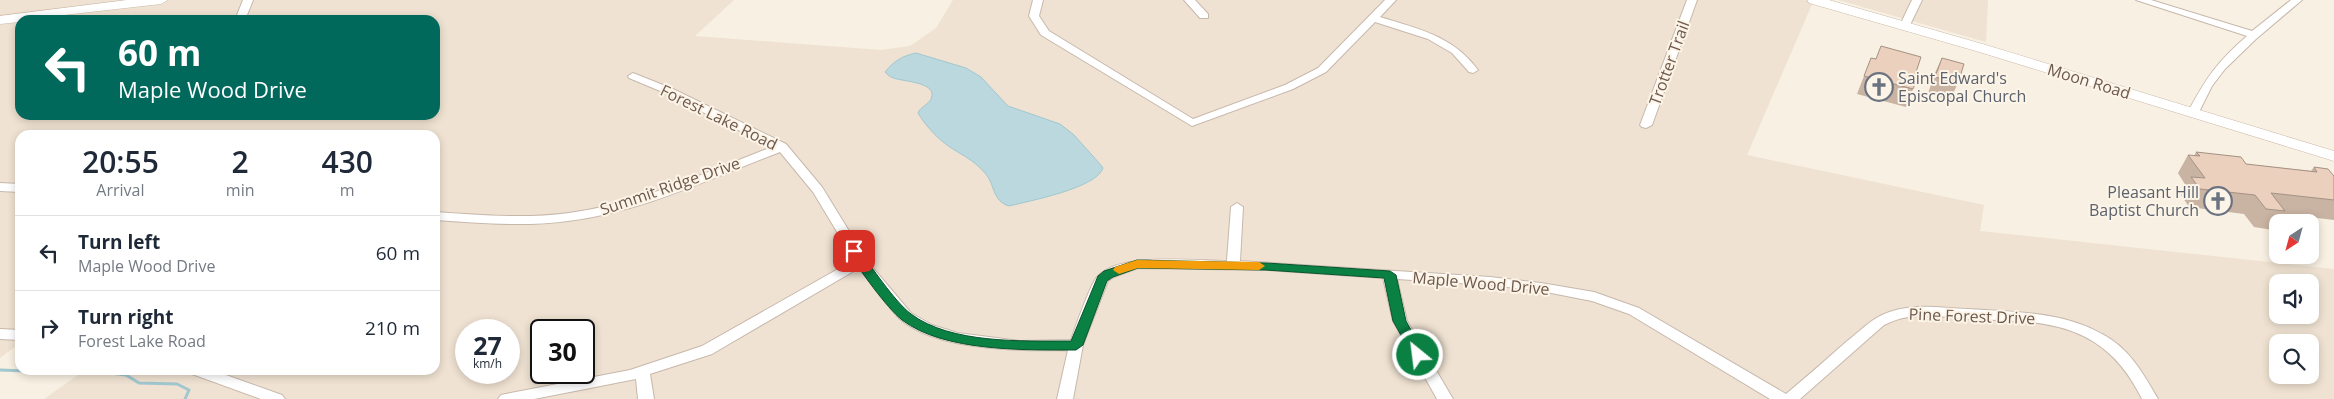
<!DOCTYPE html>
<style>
:root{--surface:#fff;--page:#f6f6f7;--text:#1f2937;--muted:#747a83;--line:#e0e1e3}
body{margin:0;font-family:"Open Sans",sans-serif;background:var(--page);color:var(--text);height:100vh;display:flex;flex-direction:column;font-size:19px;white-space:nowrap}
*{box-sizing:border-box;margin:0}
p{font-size:16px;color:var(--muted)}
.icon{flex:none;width:28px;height:28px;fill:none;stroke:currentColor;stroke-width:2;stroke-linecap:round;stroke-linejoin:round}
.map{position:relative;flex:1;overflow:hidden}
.drawer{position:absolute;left:15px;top:130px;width:425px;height:245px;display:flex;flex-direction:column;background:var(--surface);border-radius:15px;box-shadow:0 2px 8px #0003}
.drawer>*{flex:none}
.top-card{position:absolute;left:15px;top:15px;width:425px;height:105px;border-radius:15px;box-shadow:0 2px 8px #0003;background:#00695c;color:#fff;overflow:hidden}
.needle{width:32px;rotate:216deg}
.fabs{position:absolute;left:2269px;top:214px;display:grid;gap:10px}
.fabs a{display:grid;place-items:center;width:50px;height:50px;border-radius:10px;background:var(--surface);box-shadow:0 2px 8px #0003;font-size:25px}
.speed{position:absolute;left:455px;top:319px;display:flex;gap:10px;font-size:25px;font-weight:700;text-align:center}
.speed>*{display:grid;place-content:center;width:65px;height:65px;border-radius:50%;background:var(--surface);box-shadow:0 2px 8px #0003;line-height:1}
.speed small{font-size:12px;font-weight:400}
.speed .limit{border:2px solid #111;border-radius:8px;background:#fff;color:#111}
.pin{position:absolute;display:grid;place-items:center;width:42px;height:42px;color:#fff;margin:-21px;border-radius:10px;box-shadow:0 2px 8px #0006}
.me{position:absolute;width:55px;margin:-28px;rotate:331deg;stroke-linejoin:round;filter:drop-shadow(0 0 4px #0008)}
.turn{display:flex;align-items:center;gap:18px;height:105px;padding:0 20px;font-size:22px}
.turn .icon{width:65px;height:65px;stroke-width:2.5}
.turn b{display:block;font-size:35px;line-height:42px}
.eta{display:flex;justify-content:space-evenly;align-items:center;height:85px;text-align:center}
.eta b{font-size:30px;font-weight:600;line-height:35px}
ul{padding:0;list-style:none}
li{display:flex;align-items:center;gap:15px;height:75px;padding:0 20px;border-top:1px solid var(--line)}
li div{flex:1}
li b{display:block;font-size:19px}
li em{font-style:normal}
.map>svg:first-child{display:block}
.residential{fill:#efe2d2;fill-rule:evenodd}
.water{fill:#bad8de;stroke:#a1c7cf}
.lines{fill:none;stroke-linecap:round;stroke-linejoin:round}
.stream{stroke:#a1c7cf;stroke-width:3}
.street-casing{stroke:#c7b8ab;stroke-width:2}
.secondary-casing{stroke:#ccbaab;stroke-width:1}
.street{fill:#fff;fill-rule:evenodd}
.secondary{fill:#fff;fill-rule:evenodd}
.wall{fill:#c9b3a3}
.building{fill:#ead0bd;stroke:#a49284}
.route{fill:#0b8043;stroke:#07532c}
.slow{fill:#f59e0b}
.labels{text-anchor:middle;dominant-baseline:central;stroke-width:4;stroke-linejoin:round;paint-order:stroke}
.street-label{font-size:16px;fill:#6c584c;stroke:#fcf4e7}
.worship-label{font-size:16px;fill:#5b616d;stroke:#fcf4e7;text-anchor:start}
</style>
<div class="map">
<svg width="2334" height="399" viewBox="0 0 2334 399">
<rect width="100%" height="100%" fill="#f8f0e2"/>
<!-- residential -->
<path class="residential" d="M0,0H734L695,36L881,50L910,46L936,28L953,0H1804L1813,2L1747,155L1984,205L1980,231L2334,269V399H44L85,370H435V135H20V343L0,358ZM20,20H435V115H20ZM2278,282H2310V315H2278ZM466,330H509V372H466ZM541,330H584V372H541ZM2278,342H2310V375H2278Z
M1838,0H1988L1986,42Z"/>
<!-- water -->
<path class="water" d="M916,53L966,68L981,77L1008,106L1060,124L1074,135L1100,164L1103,168C1097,188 1029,201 1009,206C992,201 995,184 985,173C973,159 961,155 947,145C936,137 925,125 918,113C920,107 928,105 931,99C939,81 900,82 891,77C889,76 887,74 885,72C894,61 902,56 916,53Z"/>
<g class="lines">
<!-- stream -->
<path class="stream" d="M0,370L52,372L78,370
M87,370L126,375L139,383L177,384L189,390L185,399"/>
<defs>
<path id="street" d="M243,0H253L245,20H235Z
M1033,0H1043L1039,16L1049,31L1193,119L1285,85L1318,68L1385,0H1396L1380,17C1419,29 1453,36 1478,70L1473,73L1469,72L1452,53L1428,39L1375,22L1326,72L1293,89L1192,126L1041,35L1029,16Z
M1184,0H1195L1208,14V18H1200Z
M1687,0H1697L1652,125L1646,128L1642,127L1640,125Z
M1912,0H1922L1909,27H1901L1900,25Z
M2136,0H2151L2252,31L2291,0H2302L2256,39L2225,69L2212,86L2198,114L2194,115L2188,112C2206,78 2217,62 2247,36Z
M633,73L673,89L786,144L822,187L868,262L911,313L932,325L958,333L1020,341L1071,340C1075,328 1091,282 1098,276C1121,252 1195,261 1227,261L1231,207L1237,203L1243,207L1240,261L1490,277L1541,283L1594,292L1639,308L1786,394C1806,377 1826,360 1846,342C1858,333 1869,321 1882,315C1910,302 1940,308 1968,309C2013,312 2062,311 2102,334C2129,348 2143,373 2158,399H2142C2130,375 2116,356 2094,342C2057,318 2008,321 1967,319C1948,317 1928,314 1909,317C1900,318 1892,321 1884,325L1800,399H1770L1629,314L1592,301L1541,291L1490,285L1397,279L1407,321L1453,399H1437L1393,321L1383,278L1267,270L1138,268L1114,277L1108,281L1083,345L1073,399H1057L1068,350C1022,351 936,351 900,319C885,304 872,285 859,268L712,354L650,374L654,399H638L636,379L534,399H498L501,395L506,394L630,370L702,346L854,260L813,192L780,152C711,178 641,212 568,221C524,227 479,223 435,220V212C479,215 525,219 569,213C639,204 706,172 772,147L665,93L629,78L628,76Z
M0,183L20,184V192L0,191Z
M0,329L20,330V340L0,339Z
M190,370H212L282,395L285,399H261L192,374Z"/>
<path id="secondary" d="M127,0H168L161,4L20,20V22L0,24V16Z
M1807,0H1829L1986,45L2334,151V161L1976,51L1809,3Z"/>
</defs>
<!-- street casing -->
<use href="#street" class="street-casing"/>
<!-- secondary casing -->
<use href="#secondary" class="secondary-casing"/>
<!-- street -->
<use href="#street" class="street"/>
<!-- secondary -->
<use href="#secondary" class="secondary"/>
</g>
<!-- wall -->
<path class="wall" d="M1871,58L1876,59L1914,78L1913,89L1906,107L1857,94Z
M1942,58L1958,83L1950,100L1928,94L1934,75Z
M2196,152L2246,164L2311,171L2314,167L2334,176V220L2283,214L2273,230L2254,227L2244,214L2189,207L2181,195L2186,186L2178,173L2188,155L2194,156Z"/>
<!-- building -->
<path class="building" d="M1881,46L1921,57L1914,78L1917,79L1913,89L1864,76L1871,58L1876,59Z
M1942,58L1964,64L1958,83L1935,77Z
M2196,152L2241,157L2246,164L2317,172L2314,167L2328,169L2334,176V200L2271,193L2285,211L2266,209L2255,195L2200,189L2191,177L2205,178L2188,155L2200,156Z"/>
<!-- route -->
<path class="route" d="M854,247L858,248C870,265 895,302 911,314C951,344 1023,341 1071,341L1098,276L1104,271L1137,260L1266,263L1390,271L1396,275L1406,321L1425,355L1423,358H1414L1393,321L1384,278L1266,270L1138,268L1113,277L1107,281L1083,345L1076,350C1026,350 944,352 902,320C887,308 858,268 848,251Z"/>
<!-- slow -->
<path class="slow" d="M1137,260L1259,262L1265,266L1259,270L1138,268L1119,274L1113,270L1115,267Z"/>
<!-- icons -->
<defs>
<symbol id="church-ring" viewBox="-11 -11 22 22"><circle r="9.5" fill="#fcf4e7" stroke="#6b7280" stroke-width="1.5"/><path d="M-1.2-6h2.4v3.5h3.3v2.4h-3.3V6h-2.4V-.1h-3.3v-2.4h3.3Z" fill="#6b7280"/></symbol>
</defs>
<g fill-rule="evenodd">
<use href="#church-ring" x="1863" y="71" width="32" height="32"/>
<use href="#church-ring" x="2202" y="185" width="32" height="32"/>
</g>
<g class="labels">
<!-- street labels -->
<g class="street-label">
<text transform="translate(1669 63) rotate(-70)">Trotter Trail</text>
<text transform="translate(2089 81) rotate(17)">Moon Road</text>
<text transform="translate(719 117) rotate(26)">Forest Lake Road</text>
<text transform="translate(670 186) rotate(-19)">Summit Ridge Drive</text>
<text transform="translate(1481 283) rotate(5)">Maple Wood Drive</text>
<text transform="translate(1972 316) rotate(2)">Pine Forest Drive</text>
</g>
<!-- worship labels -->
<g class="worship-label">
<text x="1898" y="78">Saint Edward's<tspan x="1898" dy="18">Episcopal Church</tspan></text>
<text x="2199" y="192" text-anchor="end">Pleasant Hill<tspan x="2199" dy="18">Baptist Church</tspan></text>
</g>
</g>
</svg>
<div class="fabs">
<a><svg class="needle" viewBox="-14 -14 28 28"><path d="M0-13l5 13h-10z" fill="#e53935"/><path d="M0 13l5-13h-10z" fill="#747a83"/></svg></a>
<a><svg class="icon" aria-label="sound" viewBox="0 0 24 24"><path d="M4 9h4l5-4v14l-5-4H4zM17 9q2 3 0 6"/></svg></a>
<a><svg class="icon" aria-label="search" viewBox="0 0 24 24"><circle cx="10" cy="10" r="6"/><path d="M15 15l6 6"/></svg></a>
</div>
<div class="speed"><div>27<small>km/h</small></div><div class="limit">30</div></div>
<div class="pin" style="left:854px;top:251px;background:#d93025"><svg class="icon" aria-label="arrive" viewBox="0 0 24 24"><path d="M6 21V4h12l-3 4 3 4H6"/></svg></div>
<svg class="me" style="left:1418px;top:355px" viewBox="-20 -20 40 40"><circle r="17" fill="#0b8043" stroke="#fff" stroke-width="3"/><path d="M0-11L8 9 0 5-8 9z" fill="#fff"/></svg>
<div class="top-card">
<div class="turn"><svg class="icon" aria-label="left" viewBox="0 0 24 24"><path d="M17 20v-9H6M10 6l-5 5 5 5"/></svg><div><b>60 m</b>Maple Wood Drive</div></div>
</div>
<section class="drawer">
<div class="eta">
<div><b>20:55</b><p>Arrival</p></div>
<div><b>2</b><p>min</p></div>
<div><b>430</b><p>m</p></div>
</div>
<ul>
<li><svg class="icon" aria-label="left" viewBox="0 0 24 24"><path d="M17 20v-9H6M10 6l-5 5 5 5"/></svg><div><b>Turn left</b><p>Maple Wood Drive</p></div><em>60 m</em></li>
<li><svg class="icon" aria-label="right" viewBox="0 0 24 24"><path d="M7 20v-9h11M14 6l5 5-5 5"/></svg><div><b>Turn right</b><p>Forest Lake Road</p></div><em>210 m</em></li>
</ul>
</section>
</div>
